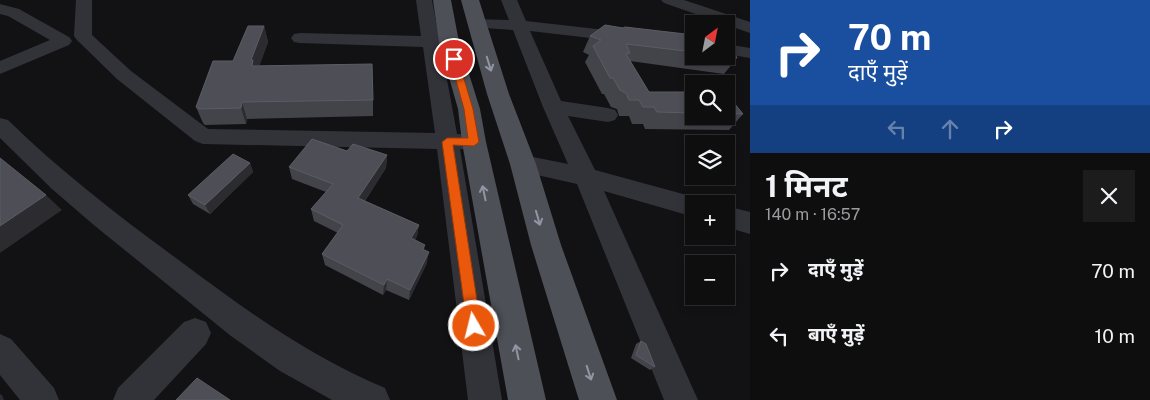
<!DOCTYPE html>
<html lang="hi">
<meta charset="utf-8">
<style>
:root{--surface:#0e0e0f;--page:#1c1c1d;--text:#f1f3f6;--muted:#9b9c9e;--line:#2e2e2f}
body{margin:0;font-family:"Public Sans","Noto Sans Devanagari",sans-serif;background:var(--page);color:var(--text);height:100vh;display:flex;flex-direction:column;font-size:19px;white-space:nowrap}
*{box-sizing:border-box;margin:0}
p{font-size:16px;color:var(--muted)}
.icon{flex:none;width:28px;height:28px;fill:none;stroke:currentColor;stroke-width:2;stroke-linecap:round;stroke-linejoin:round}
.map{position:relative;flex:1;overflow:hidden}
.side{display:flex;flex-direction:column;background:var(--surface);width:400px}
.side>*{flex:none}
.banner{background:#1a4fa0;color:#fff;overflow:hidden}
.needle{width:32px;rotate:32deg}
.fabs{position:absolute;left:685px;top:15px;display:grid;gap:10px}
.fabs a{display:grid;place-items:center;width:50px;height:50px;border-radius:0px;background:var(--surface);box-shadow:0 2px 8px #0003,0 0 0 1px var(--line);font-size:25px}
.pin{position:absolute;display:grid;place-items:center;width:42px;height:42px;color:#fff;margin:-21px;border:2px solid #fff;border-radius:50%;box-shadow:0 1px 5px #0007}
.me{position:absolute;width:55px;margin:-28px;rotate:352deg;stroke-linejoin:round;filter:drop-shadow(0 0 4px #0008)}
.turn{display:flex;align-items:center;gap:18px;height:105px;padding:0 15px;font-size:22px}
.turn .icon{width:65px;height:65px;stroke-width:2.5}
.turn b{display:block;font-size:35px;line-height:42px}
.lanes{display:flex;align-items:center;height:48px;padding:0 15px;background:#0003;justify-content:center;gap:25px;direction:ltr}
.lanes .off{opacity:.35}
.round{display:grid;place-items:center;flex:none;width:52px;height:52px;border-radius:0px;background:var(--page)}
.head{display:flex;align-items:center;justify-content:space-between;height:85px;padding:0 15px}
h1{font-size:30px;font-weight:700;line-height:38px}
ul{padding:0;list-style:none}
li{display:flex;align-items:center;gap:15px;height:65px;padding:0 15px}
li div{flex:1}
li b{display:block;font-size:19px}
li em{font-style:normal}
main{display:flex;flex:1;min-height:0}
.map>svg:first-child{display:block}
.lines{fill:none;stroke-linecap:round;stroke-linejoin:round}
.minor{fill:#323339;fill-rule:evenodd}
.major{fill:#4e5058;fill-rule:evenodd}
.wall{fill:#43434a}
.shaded-wall{fill:#2b2b30}
.building{fill:#4d4e56;stroke:#5b5c65}
.oneway{stroke:#9196a3}
.route{fill:#ea580c;stroke:#983908}
</style>
<main>
<div class="map">
<svg width="750" height="400" viewBox="0 0 750 400">
<rect width="100%" height="100%" fill="#121214"/>
<g class="lines">
<!-- minor -->
<path class="minor" d="M76,0H92V35L131,71L208,129L435,133L423,47L300,43L294,42L291,38L294,34L300,33L421,36L416,0H432L439,37L453,38L456,42L453,46L441,47L457,134L482,136L485,142L482,148L474,150L460,149L502,400H468L437,149L203,144L195,141L117,79L77,40L74,36Z
M501,0H517L526,21L694,40V50L530,31L561,101L608,108L615,110L618,115L615,120L608,122L568,116L595,170L694,197L703,200L705,204H694V217L604,191L698,400H664L577,184L515,170L511,164L515,158L523,155L568,164L543,107L513,30L471,27L469,23L471,19L509,20Z
M661,0H684L750,22V33L664,3Z
M0,4L19,9L69,37L72,41L69,45L0,74V61L50,40L8,16L0,14Z
M726,44L750,48V58L726,54Z
M0,118L8,120C61,172 120,217 180,261C246,310 308,356 385,388L390,400H332L280,371L231,336L95,226L52,189L0,138Z
M726,206L750,212V234L726,227Z
M195,318L206,322L211,333L206,344L154,400H113L118,388L184,322Z
M0,334L11,339L54,388L59,400H20L0,375Z"/>
<!-- major -->
<path class="major" d="M433,0H451L459,42L480,109L486,142L546,400H508L462,142L458,109L439,42Z
M461,0H479L509,94L536,164L561,245L617,400H579L531,245L510,164L487,94Z"/>
</g>
<!-- wall -->
<path class="wall" d="M264,26L268,42L259,66L373,100V116L247,119L246,124L205,125L203,123L196,107L233,61Z
M623,28L694,35V56H723L737,58L724,74L630,61L649,92H694V116H726V93L743,114L729,130L645,129L643,124H632L629,116H619L617,109L611,107L604,94H602L585,62L589,55L583,52L590,36Z
M347,151L387,155L386,168L365,201L419,225L417,236L415,240L425,245L424,250L427,263L409,300L386,290L383,295L325,265L322,254L338,233L314,221L311,209L326,192L292,179L289,167Z
M250,163L253,172L210,214L193,204L188,195Z
M641,341L655,367L650,370L631,358L636,344Z"/>
<!-- shaded-wall -->
<path class="shaded-wall" d="M264,26L268,42L257,73L252,66L251,60Z
M242,102L247,119L246,124L241,108Z
M387,155L386,168L359,210L358,198Z
M250,163L253,172L210,214L205,205Z
M46,195L62,210L0,253V226Z
M419,225L417,236L410,249L411,238Z
M429,252L427,263L409,300L410,290Z
M387,279L386,290L383,295L384,285Z
M0,394L2,395L4,400H0Z"/>
<!-- building -->
<path class="building" d="M605,25L623,28L625,27L694,35V52L626,44L630,53L626,54L649,92H694V113L657,112L654,107H643L639,100H629L626,93L620,90L613,78H610L593,46L601,40L590,36Z
M248,26H264L251,60H253L252,66L372,64L373,100L242,102L241,108L199,109L196,107L213,61H233Z
M726,38L737,58L723,56H726Z
M726,93L743,114L726,113Z
M312,139L347,151L353,144L387,155L358,198L419,225L411,238L425,245L422,249L429,252L410,290L387,279L384,285L322,254L343,225L311,209L333,184L289,167Z
M233,154L250,163L205,205L188,195Z
M0,158L46,195L0,226Z
M641,341L646,344L655,367L636,355Z
M197,378L230,400H176Z"/>
<!-- one-way arrows -->
<defs><path id="oneway-shaft" d="M-6 0H5M1.5-3L5.5 0L1.5 3" fill="none" stroke-width="1.6" stroke-linecap="round" stroke-linejoin="round" transform="scale(1.25)"/></defs>
<g class="oneway">
<use href="#oneway-shaft" transform="translate(489 64) rotate(73)"/>
<use href="#oneway-shaft" transform="translate(484 193) rotate(-102)"/>
<use href="#oneway-shaft" transform="translate(538 218) rotate(74)"/>
<use href="#oneway-shaft" transform="translate(517 352) rotate(-102)"/>
<use href="#oneway-shaft" transform="translate(589 373) rotate(72)"/>
</g>
<!-- route -->
<path class="route" d="M454,56L458,59L473,109L479,142L474,146L453,145L481,326L479,331L474,333L469,331L467,326L442,142L447,138H468L464,109L450,59Z"/>
</svg>
<div class="fabs">
<a><svg class="needle" viewBox="-14 -14 28 28"><path d="M0-13l5 13h-10z" fill="#e53935"/><path d="M0 13l5-13h-10z" fill="#9b9c9e"/></svg></a>
<a><svg class="icon" aria-label="search" viewBox="0 0 24 24"><circle cx="10" cy="10" r="6"/><path d="M15 15l6 6"/></svg></a>
<a><svg class="icon" aria-label="layers" viewBox="0 0 24 24"><path d="M12 4l9 5-9 5-9-5zM3 14l9 5 9-5"/></svg></a>
<a>+</a>
<a>−</a>
</div>
<div class="pin" style="left:454px;top:59px;background:#d93025"><svg class="icon" aria-label="arrive" viewBox="0 0 24 24"><path d="M6 21V4h12l-3 4 3 4H6"/></svg></div>
<svg class="me" style="left:474px;top:326px" viewBox="-20 -20 40 40"><circle r="17" fill="#ea580c" stroke="#fff" stroke-width="3"/><path d="M0-11L8 9 0 5-8 9z" fill="#fff"/></svg>
</div>
<section class="side">
<div class="banner">
<div class="turn"><svg class="icon" aria-label="right" viewBox="0 0 24 24"><path d="M7 20v-9h11M14 6l5 5-5 5"/></svg><div><b>70 m</b>दाएँ मुड़ें</div></div>
<div class="lanes"><svg class="icon off" aria-label="left" viewBox="0 0 24 24"><path d="M17 20v-9H6M10 6l-5 5 5 5"/></svg><svg class="icon off" aria-label="ahead" viewBox="0 0 24 24"><path d="M12 20V5M6 11l6-6 6 6"/></svg><svg class="icon" aria-label="right" viewBox="0 0 24 24"><path d="M7 20v-9h11M14 6l5 5-5 5"/></svg></div>
</div>
<div class="head"><div><h1>1 मिनट</h1><p>140 m · 16:57</p></div><a class="round"><svg class="icon" aria-label="close" viewBox="0 0 24 24"><path d="M6 6l12 12M18 6L6 18"/></svg></a></div>
<ul>
<li><svg class="icon" aria-label="right" viewBox="0 0 24 24"><path d="M7 20v-9h11M14 6l5 5-5 5"/></svg><div><b>दाएँ मुड़ें</b></div><em>70 m</em></li>
<li><svg class="icon" aria-label="left" viewBox="0 0 24 24"><path d="M17 20v-9H6M10 6l-5 5 5 5"/></svg><div><b>बाएँ मुड़ें</b></div><em>10 m</em></li>
</ul>
</section>
</main>
